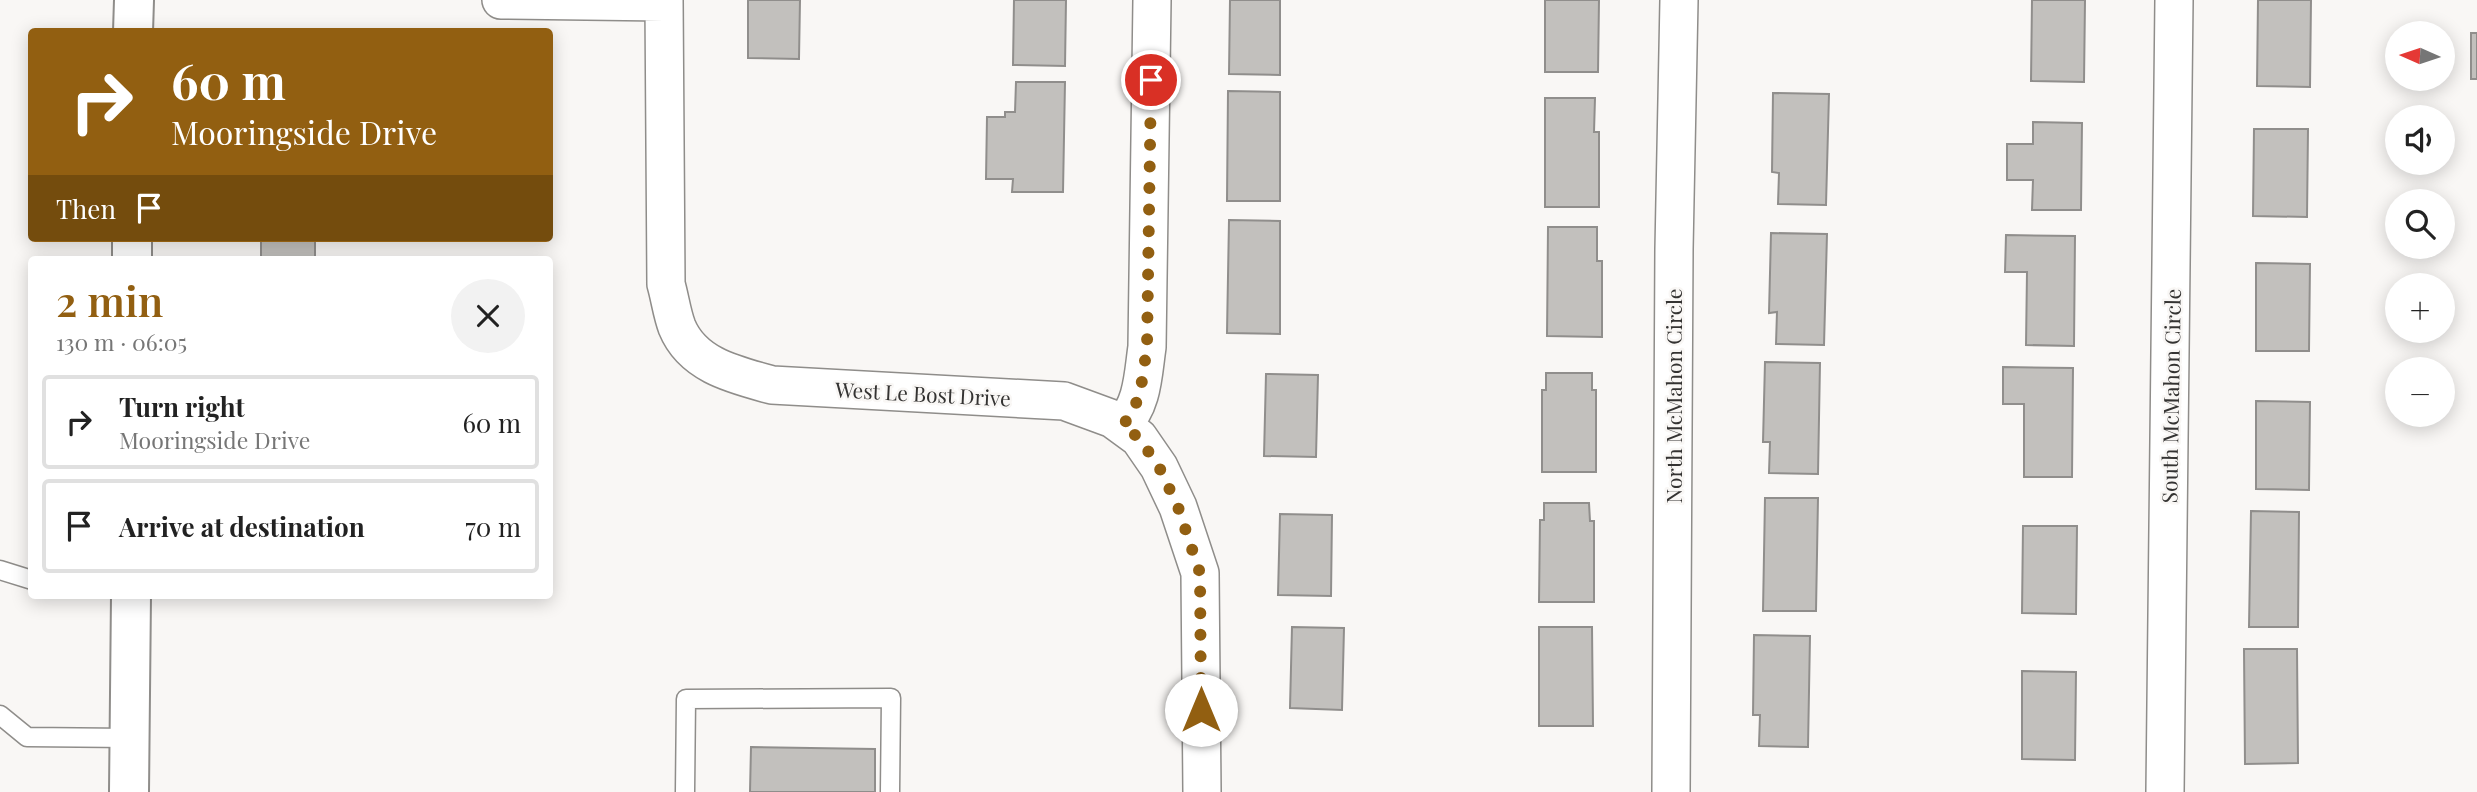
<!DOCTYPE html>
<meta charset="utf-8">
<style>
:root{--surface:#fff;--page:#f2f2f2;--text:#222;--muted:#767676;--line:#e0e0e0;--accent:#925f11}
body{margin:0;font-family:"Playfair Display",serif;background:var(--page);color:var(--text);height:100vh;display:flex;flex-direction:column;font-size:26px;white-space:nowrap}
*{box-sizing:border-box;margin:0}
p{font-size:23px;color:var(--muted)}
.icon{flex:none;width:38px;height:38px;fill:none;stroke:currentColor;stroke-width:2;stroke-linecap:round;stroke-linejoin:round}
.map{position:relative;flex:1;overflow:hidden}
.drawer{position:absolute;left:28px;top:256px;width:525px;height:343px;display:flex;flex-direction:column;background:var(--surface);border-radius:7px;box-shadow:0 4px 18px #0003}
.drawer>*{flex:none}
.hud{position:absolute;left:28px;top:28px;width:525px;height:214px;border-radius:7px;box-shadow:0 4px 18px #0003;background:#925f11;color:#fff;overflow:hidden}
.needle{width:46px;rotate:273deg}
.fabs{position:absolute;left:2385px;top:21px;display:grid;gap:14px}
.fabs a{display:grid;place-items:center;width:70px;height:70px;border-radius:50%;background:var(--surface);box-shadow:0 4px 18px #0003;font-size:35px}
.pin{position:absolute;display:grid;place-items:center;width:60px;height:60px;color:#fff;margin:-30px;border:4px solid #fff;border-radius:50%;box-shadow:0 2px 7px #0007}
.me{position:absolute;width:77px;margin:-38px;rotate:0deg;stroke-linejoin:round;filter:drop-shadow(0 0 5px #0008)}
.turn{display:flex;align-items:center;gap:24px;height:147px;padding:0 28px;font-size:32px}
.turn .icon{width:91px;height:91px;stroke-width:2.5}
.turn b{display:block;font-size:49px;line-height:60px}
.then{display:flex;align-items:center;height:66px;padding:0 28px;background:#0003;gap:14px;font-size:26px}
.round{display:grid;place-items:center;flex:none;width:74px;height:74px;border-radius:37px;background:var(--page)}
.overview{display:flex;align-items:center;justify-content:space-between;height:119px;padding:0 28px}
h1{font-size:42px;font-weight:600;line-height:52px;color:var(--accent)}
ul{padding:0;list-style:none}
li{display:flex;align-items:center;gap:21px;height:94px;margin:0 14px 10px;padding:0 14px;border:4px solid var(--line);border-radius:7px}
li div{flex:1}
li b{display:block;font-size:26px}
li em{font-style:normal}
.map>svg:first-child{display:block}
.building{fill:#c2c0bd;stroke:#908e8c;stroke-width:2}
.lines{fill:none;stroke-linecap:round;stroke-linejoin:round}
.service-casing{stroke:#8f8d8a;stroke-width:21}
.minor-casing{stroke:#8f8d8a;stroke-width:40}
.secondary-casing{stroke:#8f8d8a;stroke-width:42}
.service{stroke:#fff;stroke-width:18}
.minor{stroke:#fff;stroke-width:37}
.secondary{stroke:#fff;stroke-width:38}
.route{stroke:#925f11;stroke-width:12;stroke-dasharray:0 21.6}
.labels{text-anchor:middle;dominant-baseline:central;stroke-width:5;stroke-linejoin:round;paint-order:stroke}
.street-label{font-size:21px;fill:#343332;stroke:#f9f7f5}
</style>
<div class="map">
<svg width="2477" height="792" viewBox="0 0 2477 792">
<rect width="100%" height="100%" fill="#f9f7f5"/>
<!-- building -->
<path class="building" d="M748,0H800L799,59L748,58Z
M1014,0H1066L1065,66L1013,65Z
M1230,0H1280V75L1229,74Z
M1545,0H1599L1598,72H1545Z
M2032,0H2085L2084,82L2031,81Z
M2258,0H2311L2310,87L2257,86Z
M2471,33H2477V79H2471Z
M1016,82H1065L1063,192H1012L1013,179H986L987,117H1005V112H1015Z
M1228,91L1280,92V201H1227Z
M1773,93L1829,94L1826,205L1778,204L1779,173L1772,172Z
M1545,98H1595L1594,132H1599V207H1545Z
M2033,122L2082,123L2081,210H2032L2033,180H2007V144H2033Z
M2254,129H2308L2307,217L2253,216Z
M1229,220L1280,221V334L1227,333Z
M1548,227H1597V261H1602V337L1547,336Z
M1771,233L1827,234L1824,345L1776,344L1777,312L1769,313Z
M2006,235L2075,236L2074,346L2026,345L2027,272H2005Z
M261,238H315V259H261Z
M2256,263L2310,264L2309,351H2256Z
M1765,362L1820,363L1818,474L1769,473L1770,442H1763Z
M2003,367L2073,368L2072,477H2024V404H2003Z
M1546,373H1592V390H1596V472H1542V390H1546Z
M1266,374L1318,375L1316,457L1264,456Z
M2256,401L2310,402L2309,490L2256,489Z
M1765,498H1818L1816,611H1763Z
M1544,503H1589L1590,521H1594V602H1539L1540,520H1544Z
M2251,511L2299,512L2298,627H2249Z
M1280,514L1332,515L1331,596L1278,595Z
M2023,526H2077L2076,614L2022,613Z
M1292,627L1344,628L1342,710L1290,708Z
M1539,627H1592L1593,726H1539Z
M1754,635L1810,636L1808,747L1759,746L1760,715H1753Z
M2244,649H2297L2298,763L2245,764Z
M2022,671L2076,672L2075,760L2022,759Z
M751,747L875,749V792H750Z"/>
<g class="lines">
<defs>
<path id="service" d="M0,570L32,580
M0,715L27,737L130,738
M685,792L686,699L891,698L890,792"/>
<path id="minor" d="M501,0L664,2
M664,0L666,284C670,298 672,314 677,327C693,366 736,375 772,385L1064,401L1113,419L1139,438L1159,467L1178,507L1200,573L1202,792
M1122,425C1143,405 1143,374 1147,347L1152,0
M1671,792L1674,249L1679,0
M2165,792L2174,0"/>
<path id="secondary" d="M133,32L134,0
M132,259V238
M129,792L131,595"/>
</defs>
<!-- service casing -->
<use href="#service" class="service-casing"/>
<!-- minor casing -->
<use href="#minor" class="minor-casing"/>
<!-- secondary casing -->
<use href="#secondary" class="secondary-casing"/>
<!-- service -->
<use href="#service" class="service"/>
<!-- minor -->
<use href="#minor" class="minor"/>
<!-- secondary -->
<use href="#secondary" class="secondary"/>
</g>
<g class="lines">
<!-- route -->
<path class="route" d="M1151,80L1147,347L1140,394L1130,417L1122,425L1139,438L1159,467L1178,507L1200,573L1201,710"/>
</g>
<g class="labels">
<!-- street labels -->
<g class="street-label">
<text transform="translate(923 393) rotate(3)">West Le Bost Drive</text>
<text transform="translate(1673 396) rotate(-90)">North McMahon Circle</text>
<text transform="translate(2170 396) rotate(-89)">South McMahon Circle</text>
</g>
</g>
</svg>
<div class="fabs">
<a><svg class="needle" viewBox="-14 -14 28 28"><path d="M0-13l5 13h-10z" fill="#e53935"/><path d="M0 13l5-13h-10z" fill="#767676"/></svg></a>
<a><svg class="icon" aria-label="sound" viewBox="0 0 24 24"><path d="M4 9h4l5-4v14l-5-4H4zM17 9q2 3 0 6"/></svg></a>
<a><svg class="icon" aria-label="search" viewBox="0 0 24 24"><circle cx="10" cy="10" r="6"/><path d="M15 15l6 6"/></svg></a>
<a>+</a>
<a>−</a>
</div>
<div class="pin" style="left:1151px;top:80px;background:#d93025"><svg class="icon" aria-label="arrive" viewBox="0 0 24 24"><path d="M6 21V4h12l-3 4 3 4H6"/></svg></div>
<svg class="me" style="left:1201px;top:710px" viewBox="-20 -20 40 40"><circle r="19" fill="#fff"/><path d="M0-13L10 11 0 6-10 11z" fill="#925f11"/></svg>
<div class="hud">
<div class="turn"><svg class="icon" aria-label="right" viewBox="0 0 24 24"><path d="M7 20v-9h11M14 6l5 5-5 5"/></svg><div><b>60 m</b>Mooringside Drive</div></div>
<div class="then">Then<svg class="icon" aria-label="arrive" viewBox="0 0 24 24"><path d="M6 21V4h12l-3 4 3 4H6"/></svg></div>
</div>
<section class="drawer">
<div class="overview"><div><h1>2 min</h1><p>130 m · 06:05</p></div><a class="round"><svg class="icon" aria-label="close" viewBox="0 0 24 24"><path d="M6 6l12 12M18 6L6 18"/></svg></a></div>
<ul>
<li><svg class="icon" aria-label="right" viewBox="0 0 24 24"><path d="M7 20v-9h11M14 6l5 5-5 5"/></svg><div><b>Turn right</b><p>Mooringside Drive</p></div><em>60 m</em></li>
<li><svg class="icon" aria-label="arrive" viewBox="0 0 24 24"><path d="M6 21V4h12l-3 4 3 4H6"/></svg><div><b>Arrive at destination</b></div><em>70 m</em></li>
</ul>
</section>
</div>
